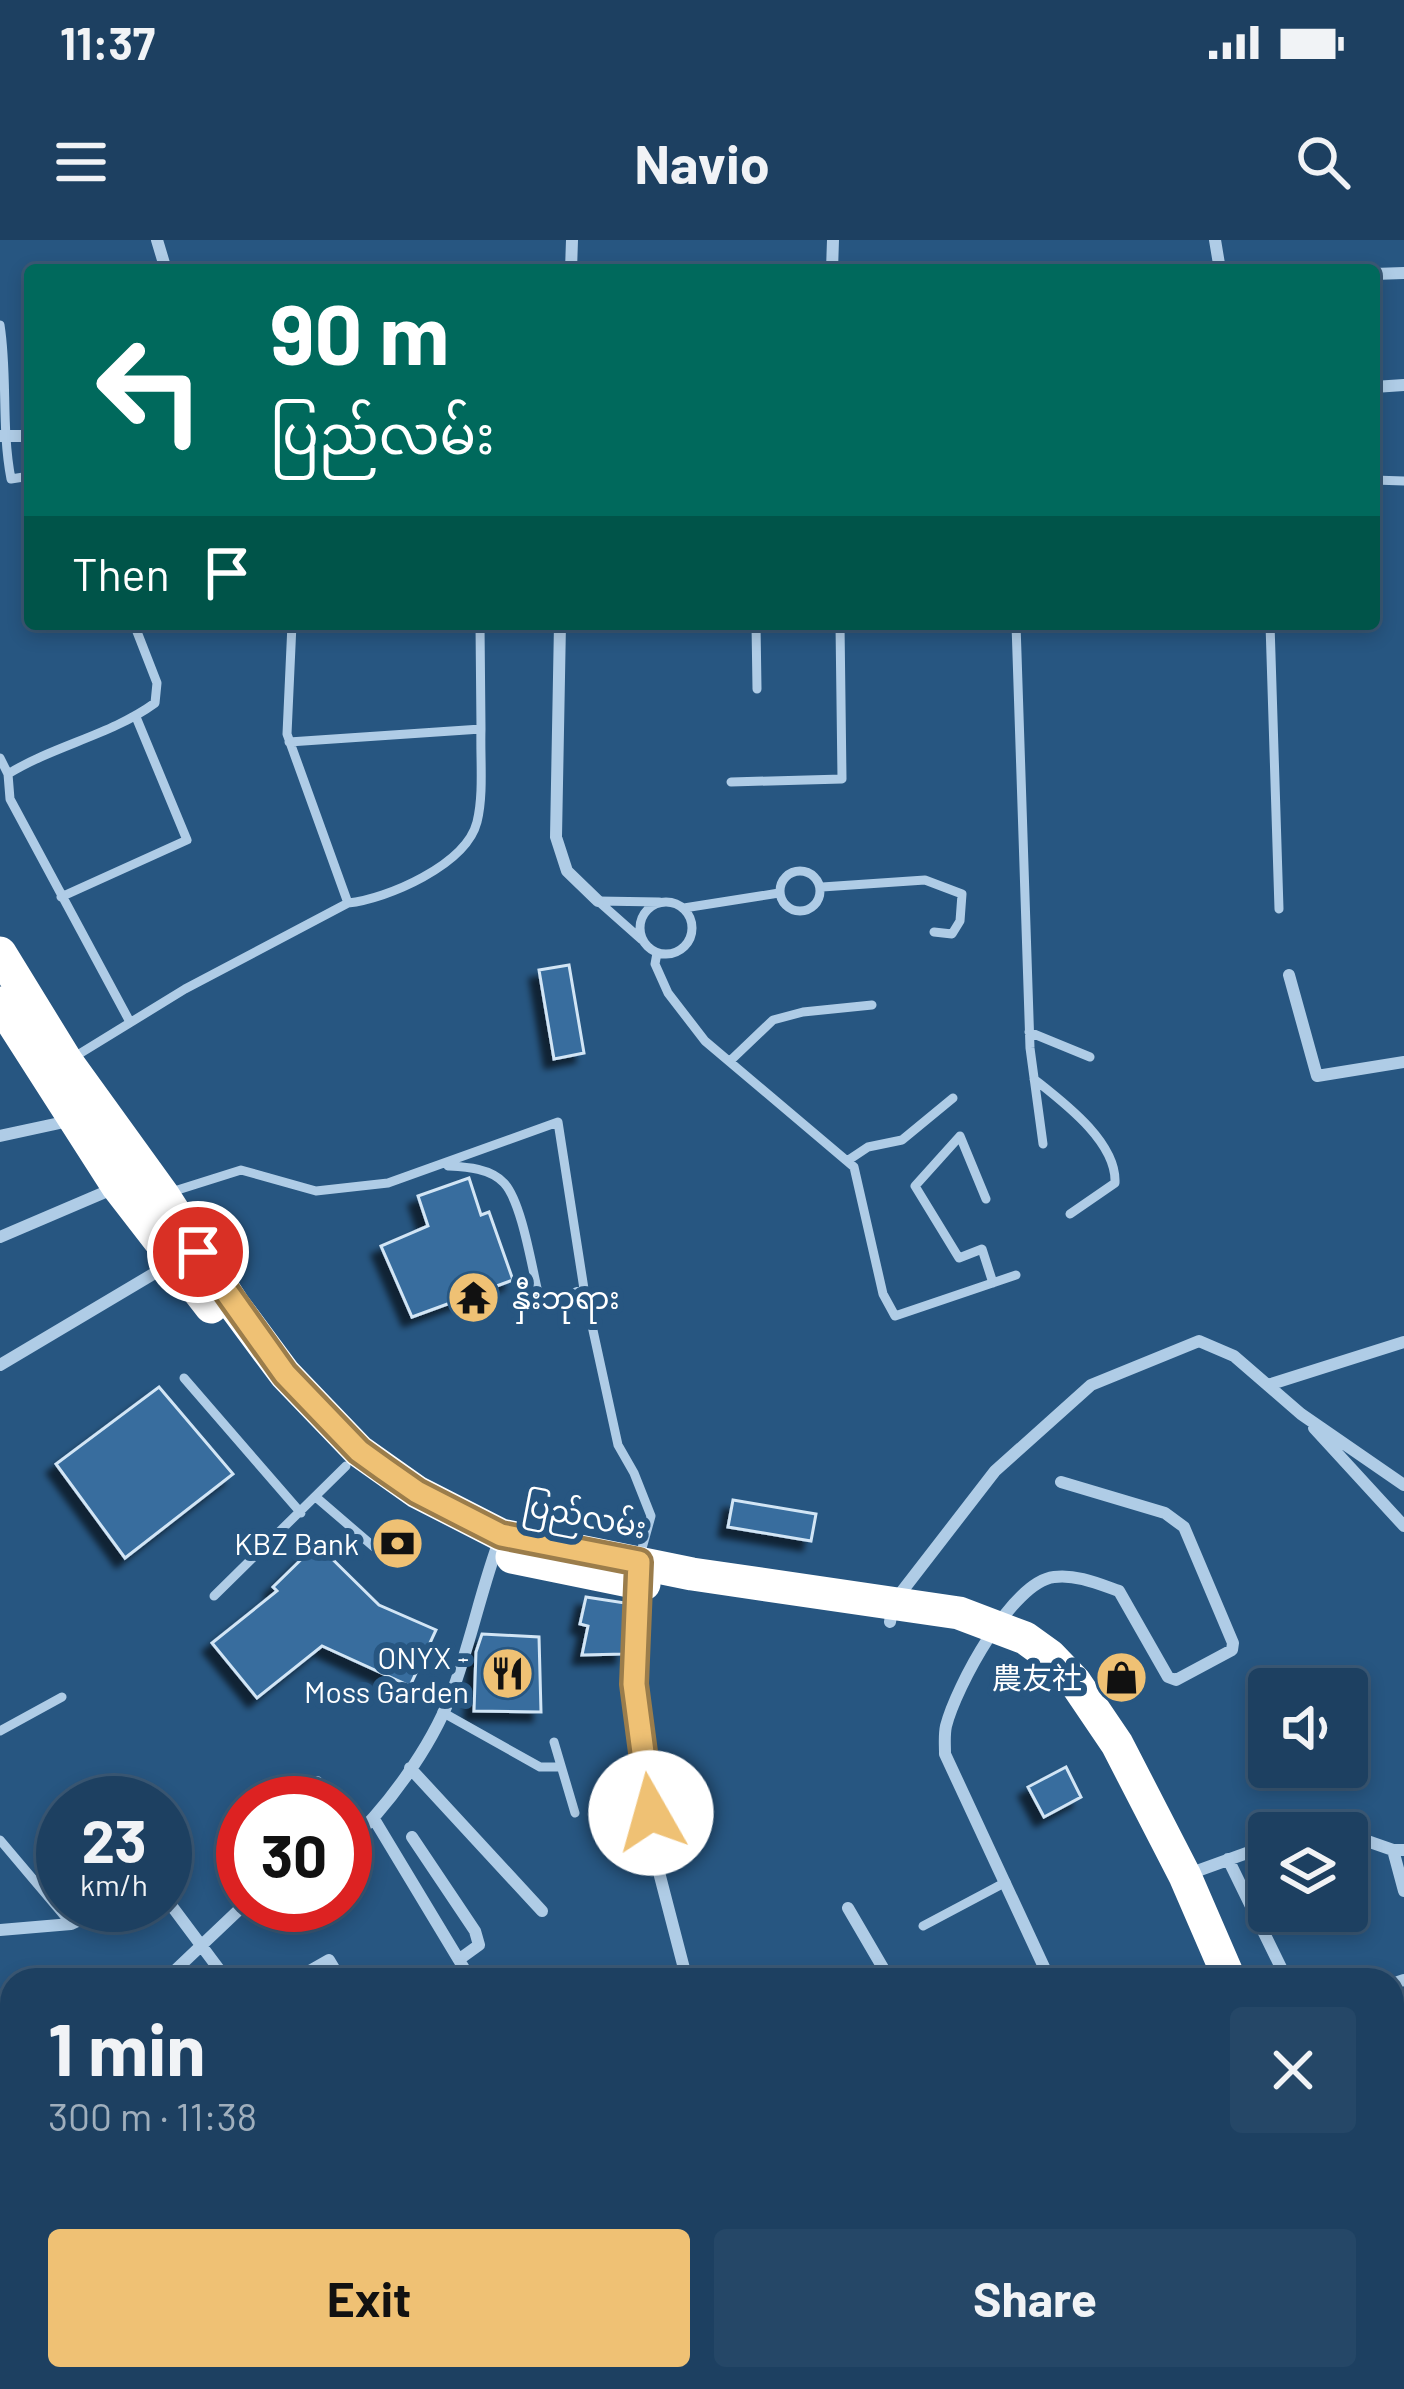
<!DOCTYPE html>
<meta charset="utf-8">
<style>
:root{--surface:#1d4061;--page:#254767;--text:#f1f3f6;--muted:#a0afbd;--line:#3b5976;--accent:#efc174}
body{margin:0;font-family:Barlow,"Noto Sans SC","Noto Sans Myanmar",sans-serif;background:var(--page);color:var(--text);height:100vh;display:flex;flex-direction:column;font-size:45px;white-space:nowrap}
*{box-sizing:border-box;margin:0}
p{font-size:39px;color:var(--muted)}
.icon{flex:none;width:66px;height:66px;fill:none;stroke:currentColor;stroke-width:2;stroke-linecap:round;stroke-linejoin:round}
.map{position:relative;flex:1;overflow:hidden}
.side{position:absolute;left:0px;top:1728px;width:1404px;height:423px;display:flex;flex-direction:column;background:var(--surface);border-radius:36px 36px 0 0;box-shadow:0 6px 18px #0003,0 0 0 3px var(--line)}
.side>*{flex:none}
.top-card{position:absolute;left:24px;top:24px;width:1356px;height:366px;border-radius:12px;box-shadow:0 6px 18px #0003,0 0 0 3px var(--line);background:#00695c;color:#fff;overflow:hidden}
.fabs{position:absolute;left:1248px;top:1428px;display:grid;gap:24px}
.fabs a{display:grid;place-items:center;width:120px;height:120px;border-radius:12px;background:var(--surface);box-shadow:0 6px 18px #0003,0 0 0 3px var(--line);font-size:60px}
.speed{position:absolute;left:36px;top:1536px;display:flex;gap:24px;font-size:60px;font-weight:700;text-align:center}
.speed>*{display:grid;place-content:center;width:156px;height:156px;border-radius:50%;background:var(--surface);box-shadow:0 6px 18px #0003,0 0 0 3px var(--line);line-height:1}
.speed small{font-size:30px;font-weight:400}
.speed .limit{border:18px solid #d22;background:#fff;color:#111}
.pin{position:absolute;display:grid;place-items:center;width:102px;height:102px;color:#fff;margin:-51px;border:6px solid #fff;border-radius:50%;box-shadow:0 3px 12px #0007}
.me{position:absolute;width:132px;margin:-66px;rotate:353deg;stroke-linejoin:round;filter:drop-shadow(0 0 9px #0008)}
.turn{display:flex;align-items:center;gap:42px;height:252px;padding:0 48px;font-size:54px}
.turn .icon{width:156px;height:156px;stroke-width:2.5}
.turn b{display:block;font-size:84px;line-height:102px}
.then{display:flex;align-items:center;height:114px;padding:0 48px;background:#0003;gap:24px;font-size:45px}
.round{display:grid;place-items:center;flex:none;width:126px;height:126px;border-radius:12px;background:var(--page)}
.overview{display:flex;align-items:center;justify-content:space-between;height:204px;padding:0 48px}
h1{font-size:72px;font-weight:700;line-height:90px}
.button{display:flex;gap:24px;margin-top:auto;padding:24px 48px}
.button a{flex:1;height:138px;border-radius:12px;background:var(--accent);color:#111;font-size:48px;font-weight:700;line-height:138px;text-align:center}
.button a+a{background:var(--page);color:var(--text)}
.status{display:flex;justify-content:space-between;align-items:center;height:84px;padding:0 60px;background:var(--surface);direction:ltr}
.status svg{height:33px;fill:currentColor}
header{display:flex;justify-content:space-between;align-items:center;height:156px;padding:0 48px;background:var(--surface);font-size:54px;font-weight:700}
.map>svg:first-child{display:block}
.building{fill:#376d9e;stroke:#d2e5f5;stroke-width:3;filter:url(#shadow)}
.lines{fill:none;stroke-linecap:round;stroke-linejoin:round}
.lane{stroke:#afcce6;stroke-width:9}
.street{stroke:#afcce6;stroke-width:12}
.highway{stroke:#fff;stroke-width:33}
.route-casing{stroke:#9b7d4b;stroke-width:30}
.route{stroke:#efc174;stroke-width:21}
.labels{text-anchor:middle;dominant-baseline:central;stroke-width:12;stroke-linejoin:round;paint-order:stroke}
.poi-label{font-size:30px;fill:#fff;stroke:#275681;text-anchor:end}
.street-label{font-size:30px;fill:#fff;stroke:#275681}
</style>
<div class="status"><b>11:37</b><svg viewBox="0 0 49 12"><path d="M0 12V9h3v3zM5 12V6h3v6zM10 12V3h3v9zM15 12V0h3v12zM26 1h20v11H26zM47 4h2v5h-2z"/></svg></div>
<header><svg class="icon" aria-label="menu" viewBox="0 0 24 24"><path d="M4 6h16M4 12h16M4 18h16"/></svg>Navio<svg class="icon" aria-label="search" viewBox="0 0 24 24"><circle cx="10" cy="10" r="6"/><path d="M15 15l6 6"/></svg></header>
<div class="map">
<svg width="1404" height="2149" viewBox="0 0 1404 2149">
<defs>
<filter id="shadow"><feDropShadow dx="-9" dy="9" stdDeviation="3" flood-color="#0009"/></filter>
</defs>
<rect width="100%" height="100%" fill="#275681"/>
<!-- building -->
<path class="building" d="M569,725L584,813L554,819L539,730Z
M469,938L481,975L489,972L513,1040L412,1077L381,1006L428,986L418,956Z
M159,1147L233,1234L125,1318L56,1224Z
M733,1260L816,1274L811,1301L728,1287Z
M317,1304L379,1365L436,1390L410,1446L322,1406L257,1458L212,1403L277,1351L273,1347Z
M586,1357L625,1363L624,1414L582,1415L588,1386L580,1384Z
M482,1394L539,1397L541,1472L474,1471L476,1412Z
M1066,1527L1081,1557L1044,1577L1028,1547Z"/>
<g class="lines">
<!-- lane -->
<path class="lane" d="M0,85C8,136 1,187 11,239L30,236
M1374,240L1404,241
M756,384L757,449
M1016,384L1030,808L1043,904
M1270,384L1279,669
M289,502L481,489L480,384
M0,518L8,534L10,559L130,782
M8,534C55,505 111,495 155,463L157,443L134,384
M731,542L842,539L840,384
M780 651a20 20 0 1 1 40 0a20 20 0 1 1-40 0Z
M822,647L925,640L962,654L960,681L952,694L934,692
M61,657L187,600L136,477
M598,661L659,662
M598,661L642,700
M640 688a26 26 0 1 1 52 0a26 26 0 1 1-52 0Z
M348,663C387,659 466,625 477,582C484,554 480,518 481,489
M684,668L779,653
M657,713L655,724L668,753L705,801L854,927L883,1054L895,1076L1016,1035
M1029,792L1090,817
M71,819L185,749L348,663L287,494L292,384
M730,821L773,780L803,772L872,765
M1034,839C1063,862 1117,902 1115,943L1070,974
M847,921L868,907L902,900L953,858
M448,926C466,927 490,928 504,943C523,963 533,1036 541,1065L584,1049L618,1205L634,1233L651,1276L639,1319
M168,953L241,930L316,951L388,943L558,882L584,1049
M986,959L960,896L915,946L959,1018L982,1009L993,1043
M184,1138L301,1273
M317,1258L381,1313
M214,1356L346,1226
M442,1472L540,1527H559
M0,1491L62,1457
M554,1502L575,1573
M0,1600L71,1684
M923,1686L1006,1642
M1239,2149L1259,2139"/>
<!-- street -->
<path class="street" d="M157,0L166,30
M1215,0L1220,30
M571,30L572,0
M832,30L833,0
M1374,34L1404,33
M1374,147L1404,145
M0,196H30
M560,384L556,597L567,631L598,661
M1289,735L1317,836L1404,822
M0,896L69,881
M0,997L117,947
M0,1125L175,1021
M1268,1145L1404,1102
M1314,1188L1404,1286
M636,1347L634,1444L654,1613L687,1740
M890,1382L893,1363L995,1231L1091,1145L1199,1101L1234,1116L1301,1174L1404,1245
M410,1528L542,1671
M317,1542L333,1563
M374,1579L471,1740
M345,1580L357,1596
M1307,1593L1327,1586L1346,1593
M1347,1594L1393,1610H1404
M412,1597L475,1691L479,1705L461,1718
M345,1606C386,1570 431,1507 451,1455C471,1403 481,1348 501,1296
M1393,1610L1404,1651
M1228,1619L1287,1740
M1186,1635L1269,1605
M165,1657L227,1740
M848,1668L890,1740
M0,1690L71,1684L112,1665
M165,1740L244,1665
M294,1740L329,1720L341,1740
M1050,1740L945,1514C945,1504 944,1495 946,1486C956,1447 1012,1342 1054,1337C1076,1334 1099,1344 1119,1351L1168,1437L1176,1440L1232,1410L1233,1403L1184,1287L1165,1273L1061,1242
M1392,1744L1404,1740
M0,1884L12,1875
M0,1896L12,1910
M0,1921L12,1935
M1392,2043L1404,2064
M0,2086L12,2076
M104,2149L116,2139L124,2149
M366,2149L371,2139
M650,2149L659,2139
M817,2149L820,2139
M1049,2149L1065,2139"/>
<!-- highway -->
<path class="highway" d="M0,713L67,822L163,955L233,1064L285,1134L359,1211L417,1252L501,1295L692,1334L959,1373L1025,1398L1050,1416L1075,1442L1117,1504L1185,1636L1230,1740
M0,763L118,947L211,1067
M512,1317L644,1344
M1367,2139L1375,2149"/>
</g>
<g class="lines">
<defs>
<path id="route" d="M198,1012L285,1134L359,1211L384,1229L417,1252L501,1295L639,1322L634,1444L651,1573"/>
</defs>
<!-- route casing -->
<use href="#route" class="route-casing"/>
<!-- route -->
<use href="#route" class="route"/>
</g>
<!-- icons -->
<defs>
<symbol id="temple-disc" viewBox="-11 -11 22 22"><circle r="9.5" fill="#efc174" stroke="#275681"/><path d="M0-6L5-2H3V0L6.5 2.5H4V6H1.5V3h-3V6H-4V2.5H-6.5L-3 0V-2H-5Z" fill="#111"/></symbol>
<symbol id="bank-disc" viewBox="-11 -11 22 22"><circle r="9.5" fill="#efc174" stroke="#275681"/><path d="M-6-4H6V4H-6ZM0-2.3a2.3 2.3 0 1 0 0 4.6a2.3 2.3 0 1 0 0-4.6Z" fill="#111"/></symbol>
<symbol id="restaurant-disc" viewBox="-11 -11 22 22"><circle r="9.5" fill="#efc174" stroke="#275681"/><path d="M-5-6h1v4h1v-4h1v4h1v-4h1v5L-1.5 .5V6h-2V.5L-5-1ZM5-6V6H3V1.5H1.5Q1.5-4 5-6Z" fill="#111"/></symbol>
<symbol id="shop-disc" viewBox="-11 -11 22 22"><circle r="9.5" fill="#efc174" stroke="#275681"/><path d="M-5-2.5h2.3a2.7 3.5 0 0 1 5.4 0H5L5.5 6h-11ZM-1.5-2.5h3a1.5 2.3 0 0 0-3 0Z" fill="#111"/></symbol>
</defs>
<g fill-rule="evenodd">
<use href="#temple-disc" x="444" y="1028" width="59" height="59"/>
<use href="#bank-disc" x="368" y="1274" width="59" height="59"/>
<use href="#restaurant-disc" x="478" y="1404" width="59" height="59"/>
<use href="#shop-disc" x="1092" y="1408" width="59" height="59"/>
</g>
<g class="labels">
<!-- poi labels -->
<g class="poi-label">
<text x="512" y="1057" text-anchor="start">နှီးဘုရား</text>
<text x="359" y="1303">KBZ Bank</text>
<text x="469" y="1417">ONYX -<tspan x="469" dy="34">Moss Garden</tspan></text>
<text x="1082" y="1437">農友社</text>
</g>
<!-- street labels -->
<g class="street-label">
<text transform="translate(585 1275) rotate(11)">ပြည်လမ်း</text>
</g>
</g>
</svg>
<div class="fabs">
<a><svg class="icon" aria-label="sound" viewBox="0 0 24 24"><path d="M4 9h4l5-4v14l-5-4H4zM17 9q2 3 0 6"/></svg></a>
<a><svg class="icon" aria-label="layers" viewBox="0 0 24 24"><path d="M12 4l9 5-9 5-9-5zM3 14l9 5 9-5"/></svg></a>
</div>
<div class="speed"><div>23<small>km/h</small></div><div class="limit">30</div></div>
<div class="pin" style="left:198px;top:1012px;background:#d93025"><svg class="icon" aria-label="arrive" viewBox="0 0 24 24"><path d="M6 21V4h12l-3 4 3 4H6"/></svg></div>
<svg class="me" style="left:651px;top:1573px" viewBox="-20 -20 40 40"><circle r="19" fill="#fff"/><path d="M0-13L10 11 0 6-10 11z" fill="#efc174"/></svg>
<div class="top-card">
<div class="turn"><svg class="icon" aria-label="left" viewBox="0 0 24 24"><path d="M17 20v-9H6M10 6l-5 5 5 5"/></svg><div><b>90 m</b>ပြည်လမ်း</div></div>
<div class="then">Then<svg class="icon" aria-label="arrive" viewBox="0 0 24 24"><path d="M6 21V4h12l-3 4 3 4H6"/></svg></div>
</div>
<section class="side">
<div class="overview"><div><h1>1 min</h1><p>300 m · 11:38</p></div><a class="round"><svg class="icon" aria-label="close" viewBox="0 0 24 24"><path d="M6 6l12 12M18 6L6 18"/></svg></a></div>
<div class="button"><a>Exit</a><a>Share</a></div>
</section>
</div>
